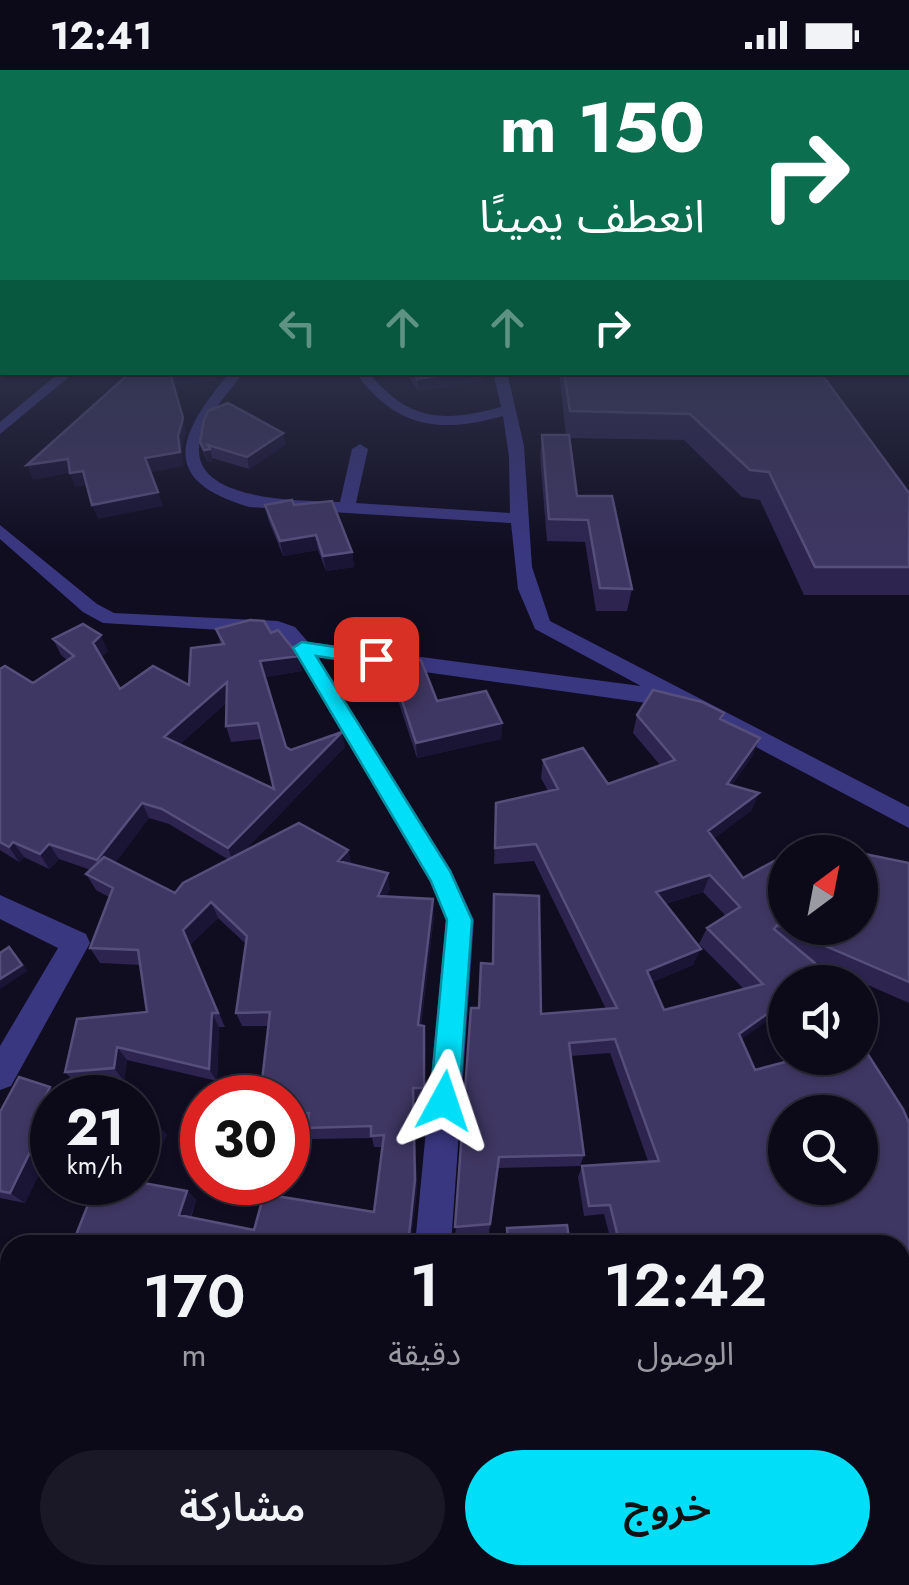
<!DOCTYPE html>
<html lang="ar">
<meta charset="utf-8">
<style>
:root{--surface:#0c0a19;--page:#1a1826;--text:#f1f3f6;--muted:#9a9aa2;--line:#2c2b38;--accent:#00def8}
body{margin:0;font-family:Jost,"Noto Sans Arabic",sans-serif;background:var(--page);color:var(--text);direction:rtl;height:100vh;display:flex;flex-direction:column;font-size:38px;white-space:nowrap}
*{box-sizing:border-box;margin:0}
p{font-size:32px;color:var(--muted)}
.icon{flex:none;width:55px;height:55px;fill:none;stroke:currentColor;stroke-width:2;stroke-linecap:round;stroke-linejoin:round}
.map{position:relative;flex:1;overflow:hidden;direction:ltr}
.drawer{position:absolute;left:0px;top:1165px;width:910px;height:350px;display:flex;flex-direction:column;background:var(--surface);border-radius:30px 30px 0 0;box-shadow:0 2px 8px #0004,0 0 0 2px var(--line);direction:rtl}
.drawer>*{flex:none}
.guide{position:absolute;left:0px;top:0px;width:910px;height:305px;box-shadow:0 2px 8px #0004,0 0 0 2px var(--line);direction:rtl;background:#0b6e4f;color:#fff;overflow:hidden}
.needle{width:65px;rotate:32deg}
.fabs{position:absolute;left:768px;top:765px;display:grid;gap:20px}
.fabs a{display:grid;place-items:center;width:110px;height:110px;border-radius:50%;background:var(--surface);box-shadow:0 2px 8px #0004,0 0 0 2px var(--line);font-size:50px}
.speed{position:absolute;left:30px;top:1005px;display:flex;gap:20px;font-size:50px;font-weight:700;text-align:center}
.speed>*{display:grid;place-content:center;width:130px;height:130px;border-radius:50%;background:var(--surface);box-shadow:0 2px 8px #0004,0 0 0 2px var(--line);line-height:1}
.speed small{font-size:25px;font-weight:400}
.speed .limit{border:15px solid #d22;background:#fff;color:#111}
.pin{position:absolute;display:grid;place-items:center;width:85px;height:85px;color:#fff;margin:-42px;border-radius:20px;box-shadow:0 5px 15px #0006}
.me{position:absolute;width:110px;margin:-55px;rotate:5deg;stroke-linejoin:round;filter:drop-shadow(0 0 8px #0008)}
.turn{display:flex;align-items:center;gap:35px;height:210px;padding:0 40px;font-size:45px}
.turn .icon{width:130px;height:130px;stroke-width:2.5}
.turn b{display:block;font-size:70px;line-height:85px}
.lanes{display:flex;align-items:center;height:95px;padding:0 40px;background:#0003;justify-content:center;gap:50px;direction:ltr}
.lanes .off{opacity:.35}
.eta{display:flex;justify-content:space-evenly;align-items:center;height:170px;text-align:center}
.eta b{font-size:60px;font-weight:600;line-height:70px}
.primary-button{display:flex;gap:20px;margin-top:auto;padding:20px 40px}
.primary-button a{flex:1;height:115px;border-radius:60px;background:var(--accent);color:#111;font-size:40px;font-weight:600;line-height:115px;text-align:center}
.primary-button a+a{background:var(--page);color:var(--text)}
.status{display:flex;justify-content:space-between;align-items:center;height:70px;padding:0 50px;background:var(--surface);direction:ltr}
.status svg{height:28px;fill:currentColor}
.map>svg:first-child{display:block}
.lines{fill:none;stroke-linecap:round;stroke-linejoin:round}
.street{fill:#3a3781;fill-rule:evenodd}
.wall{fill:#2d2550;fill-rule:evenodd}
.shaded-wall{fill:#1a1435}
.building{fill:#3f3763;stroke:#564e7b;stroke-width:2.5;fill-rule:evenodd}
.route{fill:#00def8;stroke:#0090a1;stroke-width:2.5}
</style>
<div class="status"><b>12:41</b><svg viewBox="0 0 49 12"><path d="M0 12V9h3v3zM5 12V6h3v6zM10 12V3h3v9zM15 12V0h3v12zM26 1h20v11H26zM47 4h2v5h-2z"/></svg></div>
<div class="map">
<svg width="909" height="1515" viewBox="0 0 909 1515">
<rect width="100%" height="100%" fill="#100d21"/>
<g class="lines">
<!-- street -->
<path class="street" d="M60,302H75L0,364V352Z
M230,302H244C230,321 212,339 203,361C175,433 300,430 340,432L352,379L360,374L368,379L356,433L510,443L509,387L503,346C438,364 396,358 355,302H368C408,351 443,353 501,337L493,302H507L524,376L532,497L550,551L909,737V758L682,638L318,587L451,800L474,850L451,1175H415L446,850L430,812L294,581L275,563L103,553L83,542L0,469V455L97,534L114,543L278,551L295,557L308,572L641,616L535,559L518,519L511,453L249,437C153,409 182,360 230,302Z
M0,825L86,864L90,873L11,1016L0,1020V976L58,878L0,849Z
M0,1294L10,1295V1335L0,1334Z
M900,1340L909,1343V1383L900,1380Z
M378,1505H422L421,1515H377Z"/>
</g>
<!-- wall -->
<path class="wall" d="M406,302H483L482,311L418,321Z
M559,302H820L909,423V525H804L760,430L742,427L684,370L570,368L577,426L632,519L627,541H596L585,472L547,471L540,386L542,365H566Z
M283,363L285,375L249,399L212,388L213,391L207,392L200,372Z
M265,435H294L352,482L354,497L326,501L318,480L283,486L268,449Z
M216,559L271,563L302,601L265,607L286,677L291,680L345,677L243,782L348,780L351,794L390,819L386,826L434,845L421,955L425,969V1031L414,1030L417,1120L410,1175H72L157,1054L167,1065L141,1113L187,1121L196,1130L191,1148L254,1160L374,1142L382,1077H374L372,1068L312,1069L308,1055L288,1056V1028L268,956H242L236,943L246,874L218,848L190,875L225,957H219L217,1011L127,990L124,1011L77,1015L65,1002L147,942L140,895L100,893L90,878L109,827L96,820L86,804L91,800L59,789L49,799L24,787L19,792L0,780V599L33,613L68,591L61,585L53,569L108,581L101,587L120,619L189,615L221,575ZM227,632L226,656L231,672L262,669L274,719L179,675ZM149,748L169,754L229,790L175,823L115,793Z
M389,591L437,631L502,653L501,669L417,688L390,606Z
M724,643L722,650L753,685L732,715L752,740L714,768L743,808L909,793V933L829,898L785,912L742,970L755,1000L909,1053V1236L900,1235V1175H612L604,1144L584,1146L578,1107L582,1096L648,1091L610,983L571,986L584,1085L580,1096L497,1098L489,1163L455,1166L479,938L492,894L494,824L541,944L606,939L534,791L494,794L496,733L548,721L541,708L543,690L608,714L660,695L633,663L637,645ZM703,822L726,846L707,858L699,874L744,919L664,940L652,912L693,895L665,834ZM811,890L828,897L822,899Z
M52,1028V1081H50L25,1133L0,1128V1042Z"/>
<!-- shaded-wall -->
<path class="shaded-wall" d="M217,302L219,310L173,316L170,303Z
M457,302H483L482,311L418,321L417,309Z
M183,348L186,362L182,380L184,396L150,403L145,388L178,366Z
M283,363L285,375L249,399L247,387Z
M210,379L213,391L207,392L204,380Z
M68,389L83,401L88,415L75,417L70,403L33,410L27,395Z
M158,422L163,436L98,449L92,435Z
M316,465L318,480L283,486L280,471Z
M352,482L354,497L326,501L323,486Z
M101,565L108,581L100,588L93,573Z
M299,586L302,601L264,607L260,591Z
M227,612L231,628L170,683L164,667Z
M502,653L501,669L417,688L416,673Z
M342,662L345,677L233,792L228,778Z
M760,668L753,685L721,731L727,714Z
M759,723L752,740L702,778L708,761Z
M142,733L149,748L106,805L97,790Z
M13,772L24,787L19,792L9,777Z
M49,774L59,789L49,799L40,784Z
M348,780L351,796L338,791Z
M388,803L390,819L380,841L378,826Z
M710,805L703,822L651,838L656,822Z
M433,829L434,845L419,969L418,955Z
M211,832L218,848L190,875L225,957L183,860Z
M9,877L28,901L0,919V909Z
M701,879L693,895L642,916L647,901Z
M785,931V938L730,978L739,964Z
M212,943L219,957L217,1011L209,999Z
M117,977L127,990L124,1011L114,998Z
M50,1017L61,1028H52V1050L38,1041Z
M413,1018L417,1120L410,1175H408Z
M157,1054L167,1065L137,1120L138,1089Z
M36,1070L50,1081L25,1133L10,1123Z
M187,1121L196,1130L188,1154L179,1145Z
M222,1505H233L231,1515H220Z"/>
<!-- building -->
<path class="building" d="M131,302H174L170,303L183,348L178,366L180,382L145,388L158,422L92,435L83,401L70,403L68,389L27,395Z
M413,302H457L417,309Z
M564,302H820L909,423V497H815L769,402L750,400L690,344L570,341Z
M228,333L283,363L247,387L208,375L210,379L204,380L200,372L204,350L208,341Z
M542,365H569L577,426H612L632,519L600,518L588,450L549,449Z
M292,430L294,435L332,431L352,482L323,486L316,465L280,471L265,435Z
M250,550L264,551L271,563L278,560L299,586L260,591L286,677L291,680L342,662L228,778L162,739L142,733L97,790L49,774L40,784L13,772L9,777L0,772V599L5,596L33,613L74,586L53,569L83,554L101,565L93,573L120,619L153,596L189,615L191,578L224,574L216,559ZM227,612L226,656L258,653L274,719L164,667Z
M421,590L437,631L486,621L502,653L416,673L389,591Z
M653,620L702,632L724,643L720,649L760,668L727,714L759,723L708,761L743,808L785,785V858H860V783L909,793V912L777,855L774,859L822,899L829,897L826,902L839,912H785V931L739,964L755,1000L800,988H860V972L903,1039L909,1053V1228H900V1175H774L771,1166L728,1175H620L610,1135L589,1136L582,1096L659,1091L615,969L569,973L584,1085L499,1087L490,1154L455,1157L471,938H479L481,893L493,894L494,824L539,826L541,944L617,938L536,774L495,778L496,733L558,719L543,690L583,678L608,714L675,690L637,645ZM710,805L740,837L707,858L763,914L664,940L647,901L701,879L656,822ZM785,1042H860V1118H785Z
M299,753L348,780L338,791L388,803L378,826L433,829L418,955L424,956V1018H413L415,1110L408,1175H72L97,1112H138L187,1121L179,1145L254,1160L264,1124L374,1142L384,1065L371,1066V1056L307,1058L309,1043L288,1044V1028H260L270,942L236,943L247,866L211,832L183,860L218,943H212L209,999L117,977L114,998L65,1002L77,949L147,942L138,880L90,878L113,818L86,804L104,787L175,823L183,813Z
M798,771L856,782H790L796,779Z
M9,877L22,895L0,909V883Z
M19,1007L50,1017L38,1041L52,1044V1073L36,1070L10,1123L0,1121V1042Z
M138,1047L157,1054L138,1089Z
M567,1155L570,1175H508L507,1158Z
M32,1505H222L220,1515H29Z
M441,1505H577L578,1515H441Z"/>
<!-- sky -->
<linearGradient id="sky" x2="0" y2="1"><stop stop-color="#090712"/><stop offset="0.56" stop-color="#31354e"/><stop offset="1" stop-color="#31354e" stop-opacity="0"/></linearGradient>
<rect width="909" height="480" fill="url(#sky)"/>
<!-- route -->
<path class="route" d="M302,572L376,583L385,589L376,595L316,586L450,801L472,850L459,1031L455,1041L444,1045L434,1041L430,1031L447,850L431,811L293,578Z"/>
</svg>
<div class="fabs">
<a><svg class="needle" viewBox="-14 -14 28 28"><path d="M0-13l5 13h-10z" fill="#e53935"/><path d="M0 13l5-13h-10z" fill="#9a9aa2"/></svg></a>
<a><svg class="icon" aria-label="sound" viewBox="0 0 24 24"><path d="M4 9h4l5-4v14l-5-4H4zM17 9q2 3 0 6"/></svg></a>
<a><svg class="icon" aria-label="search" viewBox="0 0 24 24"><circle cx="10" cy="10" r="6"/><path d="M15 15l6 6"/></svg></a>
</div>
<div class="speed"><div>21<small>km/h</small></div><div class="limit">30</div></div>
<div class="pin" style="left:376px;top:589px;background:#d93025"><svg class="icon" aria-label="arrive" viewBox="0 0 24 24"><path d="M6 21V4h12l-3 4 3 4H6"/></svg></div>
<svg class="me" style="left:444px;top:1031px" viewBox="-20 -20 40 40"><path d="M0-17L14 15 0 8-14 15z" fill="#00def8" stroke="#fff" stroke-width="4"/></svg>
<div class="guide">
<div class="turn"><svg class="icon" aria-label="right" viewBox="0 0 24 24"><path d="M7 20v-9h11M14 6l5 5-5 5"/></svg><div><b>150 m</b>انعطف يمينًا</div></div>
<div class="lanes"><svg class="icon off" aria-label="left" viewBox="0 0 24 24"><path d="M17 20v-9H6M10 6l-5 5 5 5"/></svg><svg class="icon off" aria-label="ahead" viewBox="0 0 24 24"><path d="M12 20V5M6 11l6-6 6 6"/></svg><svg class="icon off" aria-label="ahead" viewBox="0 0 24 24"><path d="M12 20V5M6 11l6-6 6 6"/></svg><svg class="icon" aria-label="right" viewBox="0 0 24 24"><path d="M7 20v-9h11M14 6l5 5-5 5"/></svg></div>
</div>
<section class="drawer">
<div class="eta">
<div><b>12:42</b><p>الوصول</p></div>
<div><b>1</b><p>دقيقة</p></div>
<div><b>170</b><p>m</p></div>
</div>
<div class="primary-button"><a>خروج</a><a>مشاركة</a></div>
</section>
</div>
